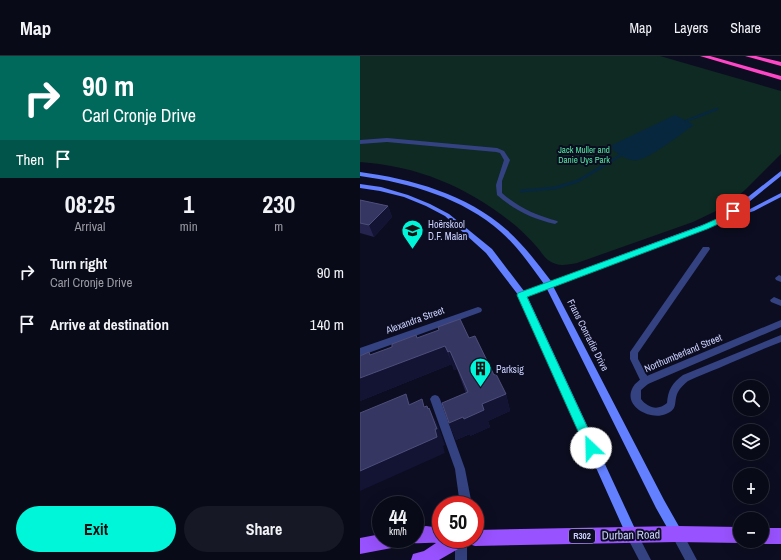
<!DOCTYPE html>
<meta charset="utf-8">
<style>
:root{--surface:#090a18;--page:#171825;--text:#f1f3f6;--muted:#999aa2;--line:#292b37;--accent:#00f6d9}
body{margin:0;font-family:"Archivo Narrow",sans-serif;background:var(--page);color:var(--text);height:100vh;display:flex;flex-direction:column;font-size:15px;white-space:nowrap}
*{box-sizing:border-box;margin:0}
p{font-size:13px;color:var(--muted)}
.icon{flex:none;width:22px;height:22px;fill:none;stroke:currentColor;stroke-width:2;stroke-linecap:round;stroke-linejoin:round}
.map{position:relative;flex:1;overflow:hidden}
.side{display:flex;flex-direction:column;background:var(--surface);width:360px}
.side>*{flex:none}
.hud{background:#00695c;color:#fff;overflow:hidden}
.tools{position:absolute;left:373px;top:324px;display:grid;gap:8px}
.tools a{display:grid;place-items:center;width:36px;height:36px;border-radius:50%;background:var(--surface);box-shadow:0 4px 16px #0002,0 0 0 1px var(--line);font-size:20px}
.speed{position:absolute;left:12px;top:440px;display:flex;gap:8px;font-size:20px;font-weight:700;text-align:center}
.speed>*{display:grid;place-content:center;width:52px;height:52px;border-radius:50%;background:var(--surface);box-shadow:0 4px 16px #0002,0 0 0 1px var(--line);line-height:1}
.speed small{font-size:10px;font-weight:400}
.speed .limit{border:6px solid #d22;background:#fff;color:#111}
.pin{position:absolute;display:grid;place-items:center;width:34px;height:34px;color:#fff;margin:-17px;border-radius:8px;box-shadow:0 2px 6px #0006}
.me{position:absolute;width:44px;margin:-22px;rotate:336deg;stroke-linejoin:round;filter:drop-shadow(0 0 3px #0008)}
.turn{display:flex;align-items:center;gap:14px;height:84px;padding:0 16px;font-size:18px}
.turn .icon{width:52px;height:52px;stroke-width:2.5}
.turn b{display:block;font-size:28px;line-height:34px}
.then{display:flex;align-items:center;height:38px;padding:0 16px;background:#0003;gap:8px;font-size:15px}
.eta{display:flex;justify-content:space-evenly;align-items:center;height:68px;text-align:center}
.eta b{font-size:24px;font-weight:800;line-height:28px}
.button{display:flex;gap:8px;margin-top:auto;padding:8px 16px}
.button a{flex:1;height:46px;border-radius:24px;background:var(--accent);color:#111;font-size:16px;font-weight:800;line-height:46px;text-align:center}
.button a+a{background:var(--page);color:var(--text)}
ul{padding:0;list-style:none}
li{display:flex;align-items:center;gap:12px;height:52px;padding:0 16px}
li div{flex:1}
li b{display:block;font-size:15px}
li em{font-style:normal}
header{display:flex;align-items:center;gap:24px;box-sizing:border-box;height:56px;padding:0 20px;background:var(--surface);border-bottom:1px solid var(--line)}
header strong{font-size:19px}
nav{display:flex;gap:22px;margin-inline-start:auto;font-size:14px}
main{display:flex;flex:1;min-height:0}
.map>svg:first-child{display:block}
.green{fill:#0e2a23}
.water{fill:#07273e}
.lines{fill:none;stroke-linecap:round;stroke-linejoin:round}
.stream-far1{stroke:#07273e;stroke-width:2.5}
.stream{stroke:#07273e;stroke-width:3}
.service{fill:#344281;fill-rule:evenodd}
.minor{fill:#344281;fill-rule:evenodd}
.tertiary{fill:#344281;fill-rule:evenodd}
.secondary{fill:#6280ff;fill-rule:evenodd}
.primary{fill:#9952ff;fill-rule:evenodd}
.motorway{fill:#ff46c7;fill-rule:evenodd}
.wall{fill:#24244f}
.shaded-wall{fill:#131334}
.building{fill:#363662;stroke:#4d4e7b}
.route{fill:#00f6d9;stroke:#00a08d}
.labels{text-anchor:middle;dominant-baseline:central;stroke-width:4;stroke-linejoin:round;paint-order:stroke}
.far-park-label{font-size:9px;fill:#52e4a0;stroke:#0c0d20}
.shield{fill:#0c0d20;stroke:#9296bc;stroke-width:1}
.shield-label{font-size:9px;font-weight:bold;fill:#cbd0ff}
.poi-label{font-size:10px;fill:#cbd0ff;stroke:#0c0d20;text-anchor:start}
.street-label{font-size:10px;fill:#cbd0ff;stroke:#0c0d20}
.near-street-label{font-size:12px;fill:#cbd0ff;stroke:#0c0d20}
</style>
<header>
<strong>Map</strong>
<nav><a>Map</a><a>Layers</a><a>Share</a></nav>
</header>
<main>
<section class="side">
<div class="hud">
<div class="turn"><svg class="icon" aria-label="right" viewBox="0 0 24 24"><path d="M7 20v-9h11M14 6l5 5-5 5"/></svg><div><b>90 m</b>Carl Cronje Drive</div></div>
<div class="then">Then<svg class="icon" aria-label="arrive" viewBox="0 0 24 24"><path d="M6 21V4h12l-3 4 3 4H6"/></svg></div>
</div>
<div class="eta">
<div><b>08:25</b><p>Arrival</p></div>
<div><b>1</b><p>min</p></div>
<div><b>230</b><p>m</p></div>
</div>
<ul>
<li><svg class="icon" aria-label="right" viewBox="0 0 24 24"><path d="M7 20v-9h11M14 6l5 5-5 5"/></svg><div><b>Turn right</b><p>Carl Cronje Drive</p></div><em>90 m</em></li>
<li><svg class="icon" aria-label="arrive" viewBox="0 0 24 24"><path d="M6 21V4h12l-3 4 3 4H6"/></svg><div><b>Arrive at destination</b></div><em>140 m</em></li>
</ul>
<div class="button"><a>Exit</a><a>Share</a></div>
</section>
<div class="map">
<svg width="421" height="504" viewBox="0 0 421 504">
<rect width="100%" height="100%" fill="#0c0d20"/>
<!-- green -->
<path class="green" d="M0,0H300L421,35V98L385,134L372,145L356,155L333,166L217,207C206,209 197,211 188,204C183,200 180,194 176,190C170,183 163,176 156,170C110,132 59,110 0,106Z"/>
<!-- water -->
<path class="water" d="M315,59L334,69C319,79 294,100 278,104C269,106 260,99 253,94L252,89Z"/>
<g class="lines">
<!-- stream-far1 -->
<path class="stream-far1" d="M326,65L357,53"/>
<!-- stream -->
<path class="stream" d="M161,135L195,132L218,125L261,99"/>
<!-- service -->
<path class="service" d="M27,82L137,92L144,95L150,104L142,125V137C159,152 176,159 197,165L198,166L195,168C173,163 154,154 137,139L136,129L144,104L140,97L136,96L27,86L0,88V84Z
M343,191H349L350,193L278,297V303L290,325L288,328L285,329L282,328L270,303V296Z
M419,219L421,220V226L416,224L415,222Z
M414,241L421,244V250L411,246L410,244Z
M75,339L78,340L80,343L105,413L112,449H100L95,413L70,343L72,340Z"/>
<!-- minor -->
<path class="minor" d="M118,251L121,252L122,254L121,256L0,300V292Z
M421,264V271L288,328L281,334V343C288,352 298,355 307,347C308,334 312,327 323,319L421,279V286C400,294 380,303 359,312C349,316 338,320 328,325C324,328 320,332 318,336C313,346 319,353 306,358C290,365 262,350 273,331C275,327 279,325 282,322Z
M95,483H107V504H95Z"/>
<!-- tertiary -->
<path class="tertiary" d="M317,472L321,474L337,504H325L311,478L313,474Z
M272,473L276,475L291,504H279L266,479L268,475Z"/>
<!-- secondary -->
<path class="secondary" d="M421,115V120L374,158L390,153L421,137V141L394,155L366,164L193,230L304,444L321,474L323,478L321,482L317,484L313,482L296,452L187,233L167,240L276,475L278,479L276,483L272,485L268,483L159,240L126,197L85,160L66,150L44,141L20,135L0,132V128L21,131L48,139L70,148L89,158L132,193L164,235L184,228C171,210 158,191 141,176C103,142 50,127 0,120V116C51,123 107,138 147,174C164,189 177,207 191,225L364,161L365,159Z"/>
<!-- primary -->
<path class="primary" d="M66,470L81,472V483H107L105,489L79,504H51L53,498L64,495L76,487C67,486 57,489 49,486L48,483H55V472Z
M317,470L380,471V485H385L380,487L317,486L115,490L109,488L107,483H115V474Z
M402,472H421V488H402L396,486L402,485Z
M21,478V483H45L43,489L37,491L0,498V482Z"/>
<!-- motorway -->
<path class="motorway" d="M340,0H350L421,20V24Z
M385,0H396L421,6V10Z"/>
</g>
<!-- wall -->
<path class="wall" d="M0,144L28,150L32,161L14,181L0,177Z
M57,282H109L146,338L150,355L128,365L130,371L110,380V378L96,384L89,367L106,337L97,313L94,314L92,308L0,345L9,296L11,299Z"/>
<!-- shaded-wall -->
<path class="shaded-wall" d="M28,150L32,161L14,181L9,169Z
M85,290L92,308L0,345V322L10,299L9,296L20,314Z
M90,295L97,313L94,314L88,296Z
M46,338L55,356L49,349Z
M146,338L150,355L128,365L130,371L110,380L104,363L122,348Z
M67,350L73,363L69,352L78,369L85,389L83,390L85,397L0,435V415L68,353Z
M103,361L110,378L96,384L89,367Z"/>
<!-- building -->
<path class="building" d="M0,144L28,150L9,169L0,167Z
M100,263L109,282L115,280L134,319L136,318L146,338L122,348L124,354L104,363L103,361L89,367L82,347L108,336L90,295L88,296L85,290L0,322V300L9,296L10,299L32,291V288L56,279L57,282L79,274L78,271Z
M46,338L49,349L62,343L64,351L67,350L68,353L69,352L77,373H75L77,381L0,415V357Z"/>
<!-- route -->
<path class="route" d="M370,153H376L377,155L367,164L347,173L167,241L237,392L235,395L231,397L227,395L157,239L158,237L341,170L361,161Z"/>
<!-- icons -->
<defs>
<symbol id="school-pin" viewBox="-11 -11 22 30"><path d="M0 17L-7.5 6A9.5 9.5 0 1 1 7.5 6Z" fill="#00f6d9" stroke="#0c0d20"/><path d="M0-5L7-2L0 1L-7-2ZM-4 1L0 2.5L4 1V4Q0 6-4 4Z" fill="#111"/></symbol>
<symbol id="building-pin" viewBox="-11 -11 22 30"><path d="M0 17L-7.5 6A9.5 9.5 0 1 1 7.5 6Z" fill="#00f6d9" stroke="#0c0d20"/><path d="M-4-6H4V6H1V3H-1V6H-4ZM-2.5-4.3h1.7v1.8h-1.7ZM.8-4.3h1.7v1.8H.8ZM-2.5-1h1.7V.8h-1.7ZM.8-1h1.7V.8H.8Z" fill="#111"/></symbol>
</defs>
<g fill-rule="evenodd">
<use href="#school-pin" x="40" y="162" width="25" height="34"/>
<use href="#building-pin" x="108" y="300" width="25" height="34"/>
</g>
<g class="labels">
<!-- far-park labels -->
<g class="far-park-label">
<text x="224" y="94">Jack Muller and<tspan x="224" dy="10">Danie Uys Park</tspan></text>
</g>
<!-- shield labels -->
<rect class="shield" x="209" y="473" width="26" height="14" rx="3"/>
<g class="shield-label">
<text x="222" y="480">R302</text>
</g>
<!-- poi labels -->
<g class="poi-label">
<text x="68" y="168">Hoërskool<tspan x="68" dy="12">D.F. Malan</tspan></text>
<text x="136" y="313">Parksig</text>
</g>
<!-- street labels -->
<g class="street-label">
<text transform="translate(55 264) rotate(-20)">Alexandra Street</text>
<text transform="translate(228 279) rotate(63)">Frans Conradie Drive</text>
<text transform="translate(323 297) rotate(-23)">Northumberland Street</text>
</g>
<!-- near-street labels -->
<g class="near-street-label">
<text transform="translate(271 479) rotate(-1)">Durban Road</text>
</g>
</g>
</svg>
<div class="tools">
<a><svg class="icon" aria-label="search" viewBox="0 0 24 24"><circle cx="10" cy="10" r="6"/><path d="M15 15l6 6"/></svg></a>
<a><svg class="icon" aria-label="layers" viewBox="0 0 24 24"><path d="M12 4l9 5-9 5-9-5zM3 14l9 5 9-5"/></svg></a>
<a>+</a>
<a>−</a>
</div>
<div class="speed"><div>44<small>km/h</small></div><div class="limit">50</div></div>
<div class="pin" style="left:373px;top:155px;background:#d93025"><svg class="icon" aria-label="arrive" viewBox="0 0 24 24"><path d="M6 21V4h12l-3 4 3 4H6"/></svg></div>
<svg class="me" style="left:231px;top:392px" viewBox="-20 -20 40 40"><circle r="19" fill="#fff"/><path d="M0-13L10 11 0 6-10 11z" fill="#00f6d9"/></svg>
</div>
</main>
